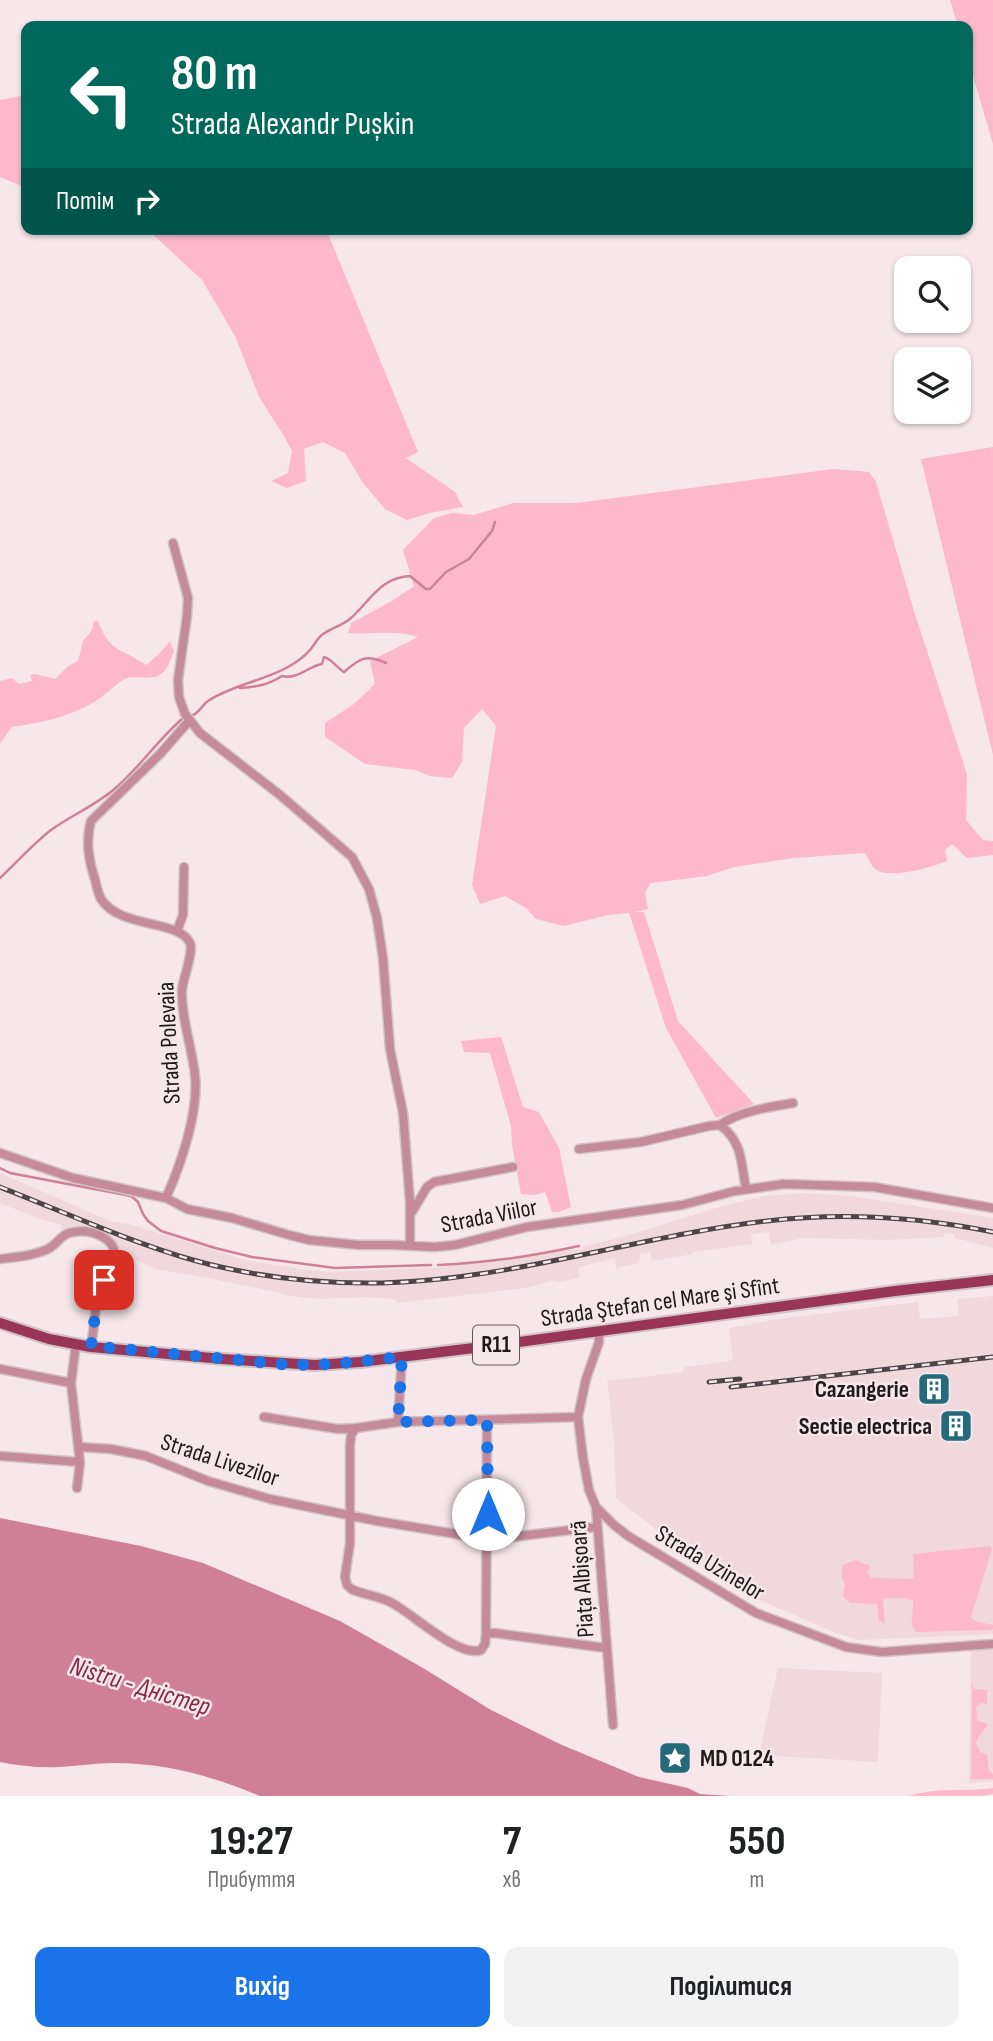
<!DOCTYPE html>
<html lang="uk">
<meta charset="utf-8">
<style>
:root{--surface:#fff;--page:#f2f2f2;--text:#202124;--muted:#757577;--accent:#1a73e8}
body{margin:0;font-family:"Sofia Sans Condensed",sans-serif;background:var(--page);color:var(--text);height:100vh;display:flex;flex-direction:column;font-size:26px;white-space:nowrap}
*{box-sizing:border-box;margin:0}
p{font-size:23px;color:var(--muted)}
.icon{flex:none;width:38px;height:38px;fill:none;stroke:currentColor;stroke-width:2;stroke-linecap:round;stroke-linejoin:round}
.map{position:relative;height:1796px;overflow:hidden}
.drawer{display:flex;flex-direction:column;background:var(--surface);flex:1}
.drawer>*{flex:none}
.top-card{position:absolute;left:21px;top:21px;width:952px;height:214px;border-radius:14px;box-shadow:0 2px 5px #0004;background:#00695c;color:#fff;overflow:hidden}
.fabs{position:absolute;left:894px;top:256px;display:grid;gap:14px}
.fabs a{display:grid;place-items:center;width:77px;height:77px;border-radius:14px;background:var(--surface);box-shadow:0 2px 5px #0004;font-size:35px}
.pin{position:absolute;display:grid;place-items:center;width:60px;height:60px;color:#fff;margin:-30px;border-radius:14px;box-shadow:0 4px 10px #0006}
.me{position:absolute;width:77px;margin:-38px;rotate:0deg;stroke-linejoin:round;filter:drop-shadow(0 0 5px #0008)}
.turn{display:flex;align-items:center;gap:24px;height:147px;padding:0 35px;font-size:32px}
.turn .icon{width:91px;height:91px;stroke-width:2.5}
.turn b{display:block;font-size:49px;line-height:60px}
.then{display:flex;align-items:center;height:66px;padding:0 35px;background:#0003;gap:14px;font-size:26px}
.eta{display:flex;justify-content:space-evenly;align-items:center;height:119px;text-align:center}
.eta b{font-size:42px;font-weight:700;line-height:49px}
.action{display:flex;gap:14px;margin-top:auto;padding:14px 35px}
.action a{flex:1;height:80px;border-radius:14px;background:var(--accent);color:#fff;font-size:28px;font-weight:700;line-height:80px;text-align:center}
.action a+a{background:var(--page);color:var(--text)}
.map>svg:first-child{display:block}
.built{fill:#f0d8dd}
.green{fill:#fdb9cb}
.water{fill:#d08096}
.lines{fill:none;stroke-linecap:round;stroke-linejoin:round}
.stream{stroke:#d08096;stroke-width:2.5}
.minor-casing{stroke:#d0c2c5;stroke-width:11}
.major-casing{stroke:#d0c2c5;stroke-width:14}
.minor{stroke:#c58b9a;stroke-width:8}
.major{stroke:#993558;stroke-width:10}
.rail-casing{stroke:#4d4547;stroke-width:5}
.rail{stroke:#f7e7ea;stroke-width:2.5;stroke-dasharray:8;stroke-linecap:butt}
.route{stroke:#1a73e8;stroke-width:12;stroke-dasharray:0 21.6}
.labels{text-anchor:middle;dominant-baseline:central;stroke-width:5;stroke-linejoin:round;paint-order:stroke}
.shield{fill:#f7e7ea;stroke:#605759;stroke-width:2}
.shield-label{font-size:23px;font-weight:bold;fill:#1f191b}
.street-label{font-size:24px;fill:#1f191b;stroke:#f7e7ea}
.poi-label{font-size:24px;font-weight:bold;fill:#1f191b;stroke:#f7e7ea;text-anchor:end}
.water-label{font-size:26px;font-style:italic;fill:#86274a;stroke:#f7e7ea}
</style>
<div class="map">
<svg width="993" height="1796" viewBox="0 0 993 1796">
<rect width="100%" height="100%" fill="#f7e7ea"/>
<!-- built -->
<path class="built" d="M0,1173L110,1221L129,1224L245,1260L302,1269L331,1272L441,1267L581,1249L585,1246L622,1237L726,1205L766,1196L804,1193L851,1196L993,1218V1248L955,1238L954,1234L945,1233L944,1237L888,1240L803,1238L771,1245L769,1232L751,1234L752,1244L693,1252V1254L652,1261L650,1252L640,1254L639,1263L616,1268L615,1258L579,1267V1278L558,1282L556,1280L526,1288L397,1303L394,1299L363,1297L319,1299L282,1295L281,1293L198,1276L155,1269L85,1235L61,1229L62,1225L40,1219L0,1203Z
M993,1296V1634L859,1640L836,1633L748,1595L704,1567L616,1498L614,1441L607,1381L683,1372L684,1367L730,1361L733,1357L729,1332L731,1328L778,1319L918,1302L920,1319L959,1316L957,1299Z
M993,1648V1781L969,1783L971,1650Z
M778,1668L882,1673L878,1762L759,1755Z"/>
<!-- green -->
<path class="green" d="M950,0H993V144L968,59V26H958Z
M26,95V188L0,177V100Z
M147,229H326L418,452L406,458L455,492L463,507L430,513L407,520L385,509L363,483L345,453L323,442L304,449L306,481L287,488L271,481L288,473L292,451L284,436L260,399L235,336L202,280Z
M993,447V755L921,459Z
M833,469L869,472L876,482L914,611L967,774L966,820L983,840L993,841V855L967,858L952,844L945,850L947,861C932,867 887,881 874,868C870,864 868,857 865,853L794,858L734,867L707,876L651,883L645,892L648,909L635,912H644L678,1021L754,1104L716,1118L666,1028L629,913L609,915L563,926L536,919L526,908L505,896L480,904L472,885L496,726L482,709L464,728L462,762L452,778L430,776L415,770L365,764L325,737V723L354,704L375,684L370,661L418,637C396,629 371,635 348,633L351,623L392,601L414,586L403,550L434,518L452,513L474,515L513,503H576Z
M94,621H98C110,653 120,647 146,665L159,654L170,641L174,651C171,658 168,670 161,674C151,682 135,674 125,679C115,684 108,693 99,699C73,716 42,723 12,727L0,743V681L12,678L19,684L32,681L30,675L35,674L55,679L68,666L78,661L83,641L92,630Z
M501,1037L523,1107L539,1112L559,1148L571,1207L559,1212H552L545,1192L535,1195L521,1194L512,1145L511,1126L490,1053L464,1052L461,1041Z
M990,1546L992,1549L971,1617L975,1621L993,1625V1629L991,1630L916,1632C908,1623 914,1612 913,1601C903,1596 893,1598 883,1599L885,1624L879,1620L877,1604L850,1603L843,1596L845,1584L842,1578V1565L856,1560L861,1563L869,1565L871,1568L867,1571L871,1578L912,1579L914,1576L913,1554Z
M972,1682L974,1689L988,1690L987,1692V1704L980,1703L976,1707L977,1720L988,1724V1725L979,1736L976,1743L980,1752L987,1754L989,1771L993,1774V1779H971Z
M993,1788V1794L982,1796H909C935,1787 965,1792 993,1788Z"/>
<!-- water -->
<path class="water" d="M0,1518L141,1546L203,1563L340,1621L423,1668L491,1710L562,1745L639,1777L688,1788L700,1794L730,1796H260C211,1776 167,1763 113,1763C95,1763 77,1766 59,1767C40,1768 19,1766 0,1762Z"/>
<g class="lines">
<!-- stream -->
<path class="stream" d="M240,688C256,687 268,685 282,676C298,680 308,666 322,664L324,657C332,659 337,668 344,672C360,658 366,654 386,663
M193,715C200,712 202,705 208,701C232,685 263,681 288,667C295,663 304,657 309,651C314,646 317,638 323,634C331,628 342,626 351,618C370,601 381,577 410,576L426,589H430L446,572L469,559L492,531L495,522
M0,878C17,862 33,844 51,830C73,814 99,804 119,785C141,765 159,739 182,719
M0,1168L10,1173L131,1196L138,1202L143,1214L148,1221L161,1231L215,1248L252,1257L335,1268L431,1265
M438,1265C485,1263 533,1256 579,1246"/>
<defs>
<path id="minor" d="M173,543L188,598L187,616L178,680L179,697L185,714L200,733L280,795L352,857L369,889L377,918L383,958L390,1049L403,1113L410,1202V1245
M177,931L183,915L184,867
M720,1125C739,1111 770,1107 793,1103
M579,1149L641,1142L709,1126L720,1125C743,1142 741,1164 746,1189
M0,1153L73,1178L166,1198L187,1209L232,1218L289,1235L309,1240L359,1245H393L435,1247L455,1245L527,1227L682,1205L735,1191L784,1184L874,1187L993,1208
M166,1198C181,1164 199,1112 195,1075C192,1047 181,1018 182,990C183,978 194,952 190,943C179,919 120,929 101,899C97,892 96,881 93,873C88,856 86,838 91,821L161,753L189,721
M412,1212L427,1187L434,1182L513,1167
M0,1259C16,1257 33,1256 48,1249C56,1245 60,1236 69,1233C80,1230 91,1231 101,1236C131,1252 102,1273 98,1292C95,1310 94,1329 91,1347
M599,1331V1342L586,1379L578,1417L583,1458L589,1490L596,1507L614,1525L628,1536L756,1613L846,1647L882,1652L993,1644
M76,1344L71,1383L80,1462L77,1488
M0,1369L71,1383
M264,1417L338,1429L356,1428L398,1422L578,1417
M398,1422L402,1357
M356,1428L351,1435L350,1446V1543L345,1577L347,1585L351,1589C364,1595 380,1596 392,1603C413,1614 459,1658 481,1650L485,1644L486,1634L494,1633L606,1648
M79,1447L111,1449L146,1456L208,1481L270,1499L377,1521L468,1536L503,1538L596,1527
M0,1456L80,1462
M596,1507L613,1725
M486,1634L487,1420"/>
<path id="major" d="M0,1323L49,1339L91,1347L223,1359L315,1365L360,1362L490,1346L895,1291L993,1280"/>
</defs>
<!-- minor casing -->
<use href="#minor" class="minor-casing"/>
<!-- major casing -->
<use href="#major" class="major-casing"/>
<!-- minor -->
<use href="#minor" class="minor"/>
<!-- major -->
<use href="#major" class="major"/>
<defs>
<path id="rail" d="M0,1187C64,1212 127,1241 193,1260C254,1277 317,1284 381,1283C512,1280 637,1236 767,1221C842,1212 919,1217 993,1232
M709,1382L740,1379
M731,1387L993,1357"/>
</defs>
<!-- rail casing -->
<use href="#rail" class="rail-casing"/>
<!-- rail -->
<use href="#rail" class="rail"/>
</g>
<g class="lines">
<!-- route -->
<path class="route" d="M104,1280L98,1293L91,1346L290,1365L334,1364L402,1357L398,1422L487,1420L488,1514"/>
</g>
<!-- icons -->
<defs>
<symbol id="building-square" viewBox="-11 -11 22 22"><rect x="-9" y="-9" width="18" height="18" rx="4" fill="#256a7a" stroke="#f7e7ea"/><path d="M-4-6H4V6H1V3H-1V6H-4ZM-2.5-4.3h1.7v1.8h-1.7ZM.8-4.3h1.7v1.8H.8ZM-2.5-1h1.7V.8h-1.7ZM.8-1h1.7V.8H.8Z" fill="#fff"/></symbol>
<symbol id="sight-square" viewBox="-11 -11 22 22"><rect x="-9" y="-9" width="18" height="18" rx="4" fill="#256a7a" stroke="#f7e7ea"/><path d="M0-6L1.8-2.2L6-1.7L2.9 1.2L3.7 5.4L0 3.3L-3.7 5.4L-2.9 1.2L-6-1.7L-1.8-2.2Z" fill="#fff"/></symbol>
</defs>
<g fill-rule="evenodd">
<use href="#building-square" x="915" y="1370" width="38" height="38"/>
<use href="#building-square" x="937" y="1407" width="38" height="38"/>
<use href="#sight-square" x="656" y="1739" width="38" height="38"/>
</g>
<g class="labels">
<!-- shield labels -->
<rect class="shield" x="473" y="1325.5" width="46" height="39" rx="5"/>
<g class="shield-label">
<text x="496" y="1345">R11</text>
</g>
<!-- street labels -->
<g class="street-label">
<text transform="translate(169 1043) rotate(-93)">Strada Polevaia</text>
<text transform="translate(489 1216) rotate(-11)">Strada Viilor</text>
<text transform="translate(660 1302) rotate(-8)">Strada Ştefan cel Mare şi Sfînt</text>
<text transform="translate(220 1460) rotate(18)">Strada Livezilor</text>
<text transform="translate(710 1563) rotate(31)">Strada Uzinelor</text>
<text transform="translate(582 1579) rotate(-94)">Piața Albișoară</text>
</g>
<!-- poi labels -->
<g class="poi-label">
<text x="909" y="1389">Cazangerie</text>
<text x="932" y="1426">Sectie electrica</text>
<text x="700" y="1758" text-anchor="start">MD 0124</text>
</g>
<!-- water labels -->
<g class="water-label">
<text transform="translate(140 1687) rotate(17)">Nistru - Дністер</text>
</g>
</g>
</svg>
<div class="fabs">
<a><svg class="icon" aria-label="search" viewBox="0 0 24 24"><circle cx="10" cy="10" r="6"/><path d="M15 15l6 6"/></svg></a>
<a><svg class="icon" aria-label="layers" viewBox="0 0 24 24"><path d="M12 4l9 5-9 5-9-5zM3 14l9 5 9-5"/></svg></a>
</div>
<div class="pin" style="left:104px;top:1280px;background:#d93025"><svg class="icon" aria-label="arrive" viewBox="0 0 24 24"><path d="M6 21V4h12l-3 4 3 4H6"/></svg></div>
<svg class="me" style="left:488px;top:1514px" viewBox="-20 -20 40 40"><circle r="19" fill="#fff"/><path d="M0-13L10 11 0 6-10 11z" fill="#1a73e8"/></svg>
<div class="top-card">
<div class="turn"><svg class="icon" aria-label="left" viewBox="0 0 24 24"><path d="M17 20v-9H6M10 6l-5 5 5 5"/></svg><div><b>80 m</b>Strada Alexandr Pușkin</div></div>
<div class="then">Потім<svg class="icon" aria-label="right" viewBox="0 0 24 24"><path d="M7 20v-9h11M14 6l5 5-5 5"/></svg></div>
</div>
</div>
<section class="drawer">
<div class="eta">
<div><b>19:27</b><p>Прибуття</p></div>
<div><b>7</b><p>хв</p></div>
<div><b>550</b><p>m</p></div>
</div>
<div class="action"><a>Вихід</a><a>Поділитися</a></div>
</section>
